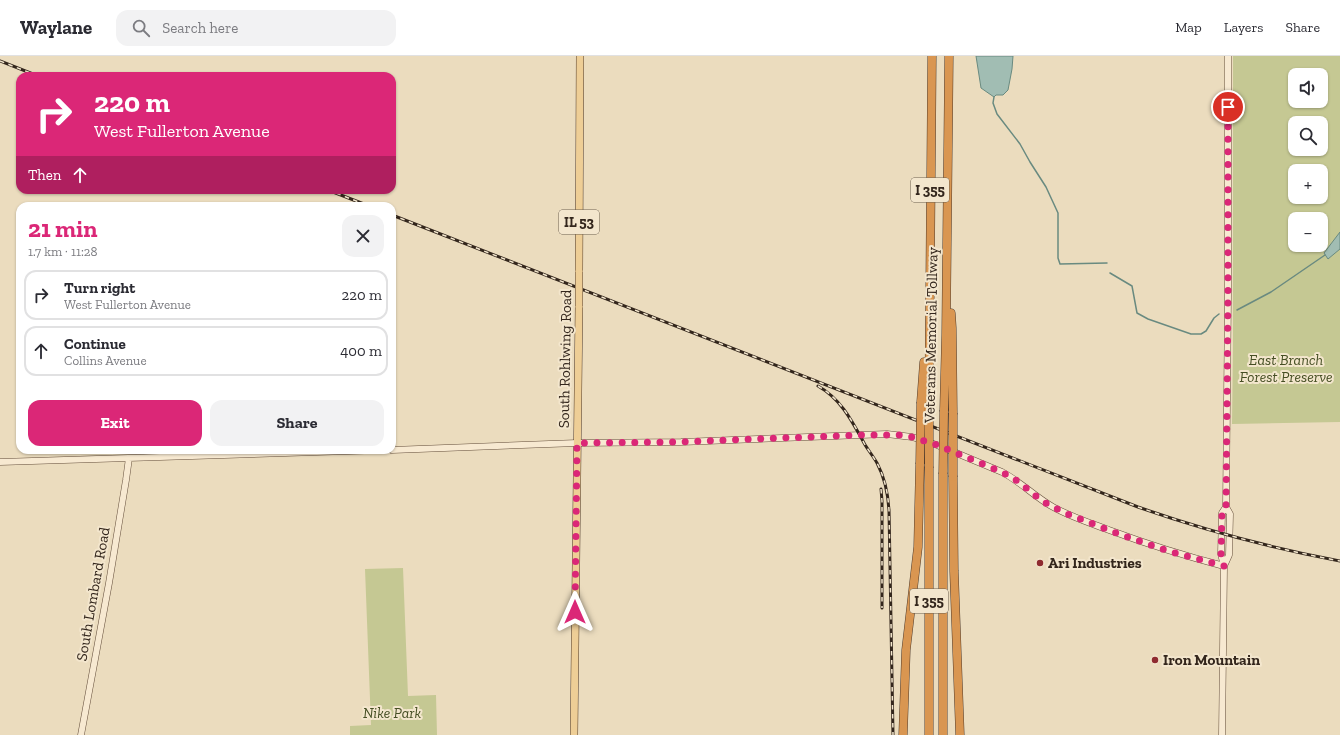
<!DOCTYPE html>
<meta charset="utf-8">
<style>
:root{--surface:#fff;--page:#f2f2f3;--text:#2b2b33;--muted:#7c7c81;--line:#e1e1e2;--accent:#db2777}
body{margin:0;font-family:"Zilla Slab",serif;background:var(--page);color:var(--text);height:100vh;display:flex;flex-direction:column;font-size:15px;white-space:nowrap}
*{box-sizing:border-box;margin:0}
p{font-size:13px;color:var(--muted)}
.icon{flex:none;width:22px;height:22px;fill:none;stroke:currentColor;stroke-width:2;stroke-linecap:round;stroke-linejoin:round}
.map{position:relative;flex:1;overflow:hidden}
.side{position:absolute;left:16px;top:146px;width:380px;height:252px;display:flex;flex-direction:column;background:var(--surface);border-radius:12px;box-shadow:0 1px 3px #0004}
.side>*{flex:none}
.banner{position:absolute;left:16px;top:16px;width:380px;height:122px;border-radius:12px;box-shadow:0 1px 3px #0004;background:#db2777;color:#fff;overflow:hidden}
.controls{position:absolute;left:1288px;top:12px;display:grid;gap:8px}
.controls a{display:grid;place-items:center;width:40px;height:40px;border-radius:8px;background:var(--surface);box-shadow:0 1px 3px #0004;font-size:20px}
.pin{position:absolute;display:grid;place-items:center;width:34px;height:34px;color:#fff;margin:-17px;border:2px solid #fff;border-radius:50%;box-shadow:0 1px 4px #0007}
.me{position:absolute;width:44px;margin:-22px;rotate:0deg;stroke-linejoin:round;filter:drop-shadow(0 0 3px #0008)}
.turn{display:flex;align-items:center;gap:14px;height:84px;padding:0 12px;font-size:18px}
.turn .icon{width:52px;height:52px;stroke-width:2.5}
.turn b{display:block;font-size:28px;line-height:34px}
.then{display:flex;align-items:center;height:38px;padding:0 12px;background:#0003;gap:8px;font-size:15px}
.round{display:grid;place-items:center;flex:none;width:42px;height:42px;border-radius:12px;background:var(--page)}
.headline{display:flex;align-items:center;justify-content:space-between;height:68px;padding:0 12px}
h1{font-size:24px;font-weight:700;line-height:30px;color:var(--accent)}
.button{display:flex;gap:8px;margin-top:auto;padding:8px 12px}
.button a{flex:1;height:46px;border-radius:12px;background:var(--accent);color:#fff;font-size:16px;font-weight:700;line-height:46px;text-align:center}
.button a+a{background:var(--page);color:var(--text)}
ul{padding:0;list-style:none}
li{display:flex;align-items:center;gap:12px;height:50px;margin:0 8px 6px;padding:0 4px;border:2px solid var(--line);border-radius:12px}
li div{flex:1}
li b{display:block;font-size:15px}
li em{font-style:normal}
header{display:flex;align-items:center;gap:24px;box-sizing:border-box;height:56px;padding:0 20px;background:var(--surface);border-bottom:1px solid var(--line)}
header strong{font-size:19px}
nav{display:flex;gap:22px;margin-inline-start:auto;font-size:14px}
.search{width:280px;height:36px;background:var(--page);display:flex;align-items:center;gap:10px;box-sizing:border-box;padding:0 14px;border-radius:12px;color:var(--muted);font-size:15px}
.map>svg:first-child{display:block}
.green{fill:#c5c893;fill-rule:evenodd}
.water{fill:#a1bdb3;stroke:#698a80}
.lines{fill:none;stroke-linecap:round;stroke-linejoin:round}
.stream{stroke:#698a80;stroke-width:1.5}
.secondary-casing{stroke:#644e3b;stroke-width:7}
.primary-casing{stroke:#503b2c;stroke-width:8}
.highway-casing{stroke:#503b2c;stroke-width:9}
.secondary{stroke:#f7e9d1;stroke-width:6}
.primary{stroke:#eece96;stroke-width:7}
.highway{stroke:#d99651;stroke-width:8}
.rail-casing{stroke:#33261c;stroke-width:3}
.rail{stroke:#f3e6cd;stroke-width:1.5;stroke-dasharray:4.5;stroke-linecap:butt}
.primary-bridge-casing{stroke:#503b2c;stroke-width:8;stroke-linecap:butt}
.highway-bridge-casing{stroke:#503b2c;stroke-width:9;stroke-linecap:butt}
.primary-bridge{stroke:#eece96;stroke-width:7}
.highway-bridge{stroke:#d99651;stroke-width:8}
.route{stroke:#db2777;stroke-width:7;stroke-dasharray:0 12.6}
.poi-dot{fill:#8f2b30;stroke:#f3e6cd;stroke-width:1.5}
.labels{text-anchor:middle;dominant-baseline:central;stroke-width:4;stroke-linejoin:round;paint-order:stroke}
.shield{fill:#f3e6cd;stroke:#6d6051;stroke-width:1}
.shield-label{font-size:14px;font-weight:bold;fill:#33261c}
.street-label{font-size:15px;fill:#33261c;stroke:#f3e6cd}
.park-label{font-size:15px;font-style:italic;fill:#454e23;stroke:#f3e6cd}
.poi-label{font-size:15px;font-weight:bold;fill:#33261c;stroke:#f3e6cd;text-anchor:start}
</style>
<header>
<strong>Waylane</strong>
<div class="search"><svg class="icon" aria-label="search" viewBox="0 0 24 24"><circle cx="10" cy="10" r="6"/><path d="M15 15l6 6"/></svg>Search here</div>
<nav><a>Map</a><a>Layers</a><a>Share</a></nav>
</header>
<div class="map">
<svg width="1340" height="679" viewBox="0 0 1340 679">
<rect width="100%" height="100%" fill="#ebdcbe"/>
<!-- green -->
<path class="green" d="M1233,0H1340V366L1232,368L1233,293ZM1295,19H1321V45H1295ZM1295,67H1321V93H1295ZM1295,115H1321V141H1295ZM1295,163H1321V189H1295Z
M403,512L408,640L436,639L437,679H350V670L371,669L365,513Z"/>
<!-- water -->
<path class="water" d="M976,0H1013L1012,13L1008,34L1003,39H996L994,41L981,32Z
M1340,176V193L1328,203L1324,197Z"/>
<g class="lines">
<!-- stream -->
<path class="stream" d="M994,41L993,47L997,58L1020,88L1030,106L1046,131L1058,157V202L1060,208L1107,207
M1110,217L1132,230L1137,257L1148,263L1191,278H1201L1206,275L1214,262L1219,258
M1237,254L1271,236L1325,199"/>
<defs>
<path id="secondary" d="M392,394L577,387L681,386L887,378L912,381L937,389L1002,416C1021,426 1035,441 1053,451C1071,461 1090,467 1109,474C1147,488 1185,500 1224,510
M0,406L380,394
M1224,510L1229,499L1230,458L1226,451L1228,238V0
M81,679L109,527L126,424L129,402
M1222,679L1224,510L1221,498L1222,457L1226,451"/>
<path id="primary" d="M579,216L580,0
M574,679L579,250"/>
<path id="highway" d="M951,257L952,272L953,357
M921,346L924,306
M929,349L932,0
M944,354L946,279L949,0
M943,418V679
M953,421L954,515L960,679
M903,679L906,594L918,491L920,408
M929,679V412"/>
</defs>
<!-- secondary casing -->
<use href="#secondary" class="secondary-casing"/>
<!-- primary casing -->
<use href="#primary" class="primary-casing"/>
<!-- highway casing -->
<use href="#highway" class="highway-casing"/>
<!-- secondary -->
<use href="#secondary" class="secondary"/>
<!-- primary -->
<use href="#primary" class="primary"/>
<!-- highway -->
<use href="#highway" class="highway"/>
<defs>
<path id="rail" d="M0,5L38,20
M328,134L369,150
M392,159L1138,451C1204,474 1271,492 1340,505
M818,330C841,343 852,365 864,387C868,394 873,400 877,407C885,422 888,438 889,454L893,679
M881,433L882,445V552"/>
</defs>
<!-- rail casing -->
<use href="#rail" class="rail-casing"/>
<!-- rail -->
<use href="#rail" class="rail"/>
<defs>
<path id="primary-bridge" d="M579,250V216"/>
<path id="highway-bridge" d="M929,349V412
M953,357V421
M920,408L921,346
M943,418L944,354"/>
</defs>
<!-- primary-bridge casing -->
<use href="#primary-bridge" class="primary-bridge-casing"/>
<!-- highway-bridge casing -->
<use href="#highway-bridge" class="highway-bridge-casing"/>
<!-- primary-bridge -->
<use href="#primary-bridge" class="primary-bridge"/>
<!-- highway-bridge -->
<use href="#highway-bridge" class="highway-bridge"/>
</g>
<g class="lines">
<!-- route -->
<path class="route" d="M575,556L577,387L681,386L859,379H900L912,381L937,389L1002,416L1019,426L1042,445L1065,457L1119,478L1171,496L1224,510L1221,498L1222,457L1226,451L1228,238V51"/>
</g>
<!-- markers -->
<g class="poi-dot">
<circle cx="1040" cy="507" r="4"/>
<circle cx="1155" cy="604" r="4"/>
</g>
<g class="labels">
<!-- shield labels -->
<g class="shield">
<rect x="911" y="122" width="38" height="24" rx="3"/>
<rect x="559" y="154" width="40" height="24" rx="3"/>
<rect x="910" y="533" width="38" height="24" rx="3"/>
</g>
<g class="shield-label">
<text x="930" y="134">I 355</text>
<text x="579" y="166">IL 53</text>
<text x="929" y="545">I 355</text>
</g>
<!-- street labels -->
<g class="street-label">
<text transform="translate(931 279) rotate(-89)">Veterans Memorial Tollway</text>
<text transform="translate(565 303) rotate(-89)">South Rohlwing Road</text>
<text transform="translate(93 538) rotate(-80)">South Lombard Road</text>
</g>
<!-- park labels -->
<g class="park-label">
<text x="1286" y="304">East Branch<tspan x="1286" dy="17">Forest Preserve</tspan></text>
<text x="392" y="657">Nike Park</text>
</g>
<!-- poi labels -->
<g class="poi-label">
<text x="1048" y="507">Ari Industries</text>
<text x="1163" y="604">Iron Mountain</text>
</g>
</g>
</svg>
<div class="controls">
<a><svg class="icon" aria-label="sound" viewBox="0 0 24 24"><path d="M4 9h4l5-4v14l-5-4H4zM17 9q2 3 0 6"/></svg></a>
<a><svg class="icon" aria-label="search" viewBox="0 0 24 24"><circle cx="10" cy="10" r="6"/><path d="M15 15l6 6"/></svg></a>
<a>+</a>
<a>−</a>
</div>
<div class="pin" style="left:1228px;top:51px;background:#d93025"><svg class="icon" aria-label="arrive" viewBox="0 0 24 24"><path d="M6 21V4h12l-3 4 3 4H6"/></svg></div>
<svg class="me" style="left:575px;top:556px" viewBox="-20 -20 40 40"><path d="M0-17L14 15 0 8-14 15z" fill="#db2777" stroke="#fff" stroke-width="4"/></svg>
<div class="banner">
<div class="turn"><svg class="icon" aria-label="right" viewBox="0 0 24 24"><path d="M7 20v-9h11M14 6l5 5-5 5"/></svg><div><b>220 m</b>West Fullerton Avenue</div></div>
<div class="then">Then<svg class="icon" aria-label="ahead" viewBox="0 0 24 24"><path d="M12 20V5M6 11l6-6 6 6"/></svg></div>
</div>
<section class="side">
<div class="headline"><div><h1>21 min</h1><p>1.7 km · 11:28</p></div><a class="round"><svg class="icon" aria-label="close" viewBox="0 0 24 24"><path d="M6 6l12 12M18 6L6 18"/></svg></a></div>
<ul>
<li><svg class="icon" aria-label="right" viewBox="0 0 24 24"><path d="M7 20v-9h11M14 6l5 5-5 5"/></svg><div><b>Turn right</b><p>West Fullerton Avenue</p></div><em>220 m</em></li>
<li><svg class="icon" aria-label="ahead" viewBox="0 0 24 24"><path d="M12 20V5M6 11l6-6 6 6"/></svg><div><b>Continue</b><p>Collins Avenue</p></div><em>400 m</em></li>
</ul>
<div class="button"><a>Exit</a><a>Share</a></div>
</section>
</div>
